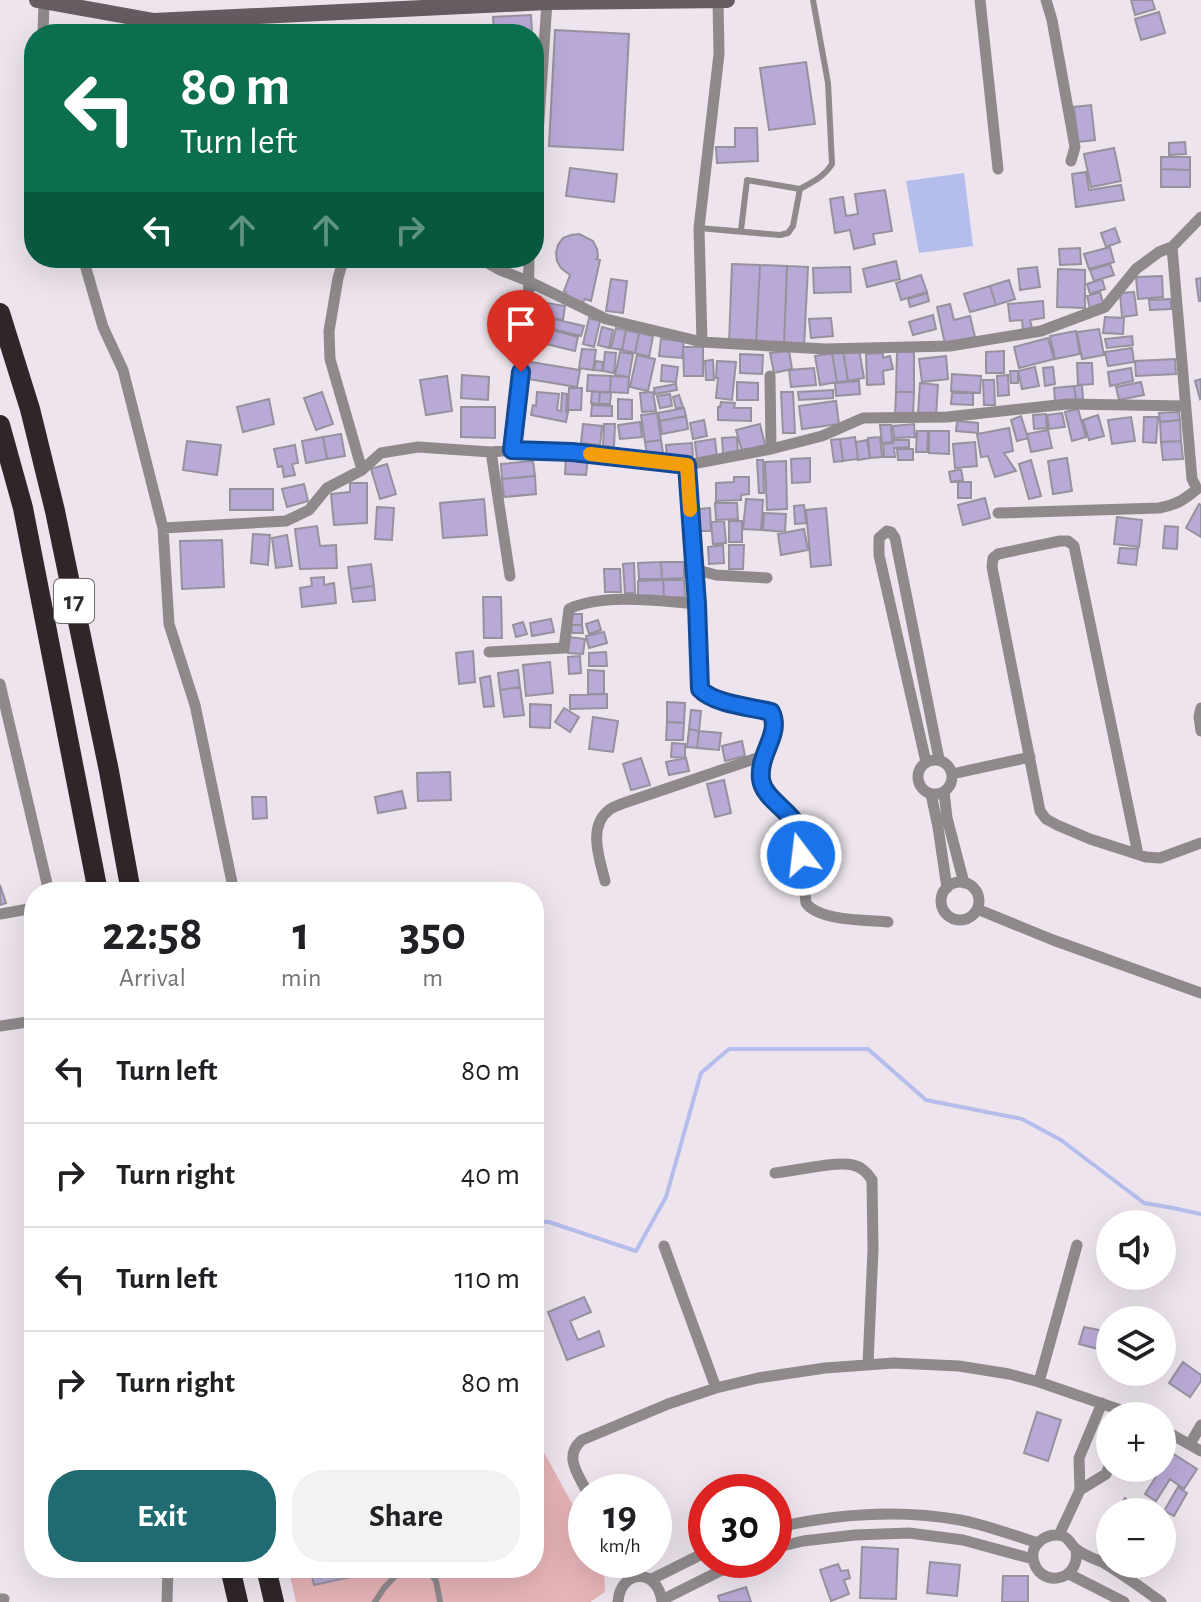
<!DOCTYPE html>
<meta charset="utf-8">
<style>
:root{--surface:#fff;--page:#f2f2f2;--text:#202124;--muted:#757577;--line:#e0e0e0;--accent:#1f6b71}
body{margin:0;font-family:"Alegreya Sans",sans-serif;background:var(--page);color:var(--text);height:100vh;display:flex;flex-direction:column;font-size:30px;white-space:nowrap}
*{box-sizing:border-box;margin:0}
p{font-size:26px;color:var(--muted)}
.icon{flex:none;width:44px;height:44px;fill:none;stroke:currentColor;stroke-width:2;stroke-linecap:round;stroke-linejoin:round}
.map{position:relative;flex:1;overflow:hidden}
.sheet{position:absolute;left:24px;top:882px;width:520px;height:696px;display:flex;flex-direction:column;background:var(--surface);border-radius:32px;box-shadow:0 8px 32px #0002}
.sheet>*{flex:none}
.guide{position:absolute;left:24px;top:24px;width:520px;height:244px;border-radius:32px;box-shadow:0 8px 32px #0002;background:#0b6e4f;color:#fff;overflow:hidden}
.tools{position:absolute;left:1096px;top:1210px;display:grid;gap:16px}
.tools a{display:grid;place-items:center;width:80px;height:80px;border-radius:50%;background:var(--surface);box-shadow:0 8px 32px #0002;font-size:40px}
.speed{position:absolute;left:568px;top:1474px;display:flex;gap:16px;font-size:40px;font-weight:700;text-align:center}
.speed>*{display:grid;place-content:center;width:104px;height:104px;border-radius:50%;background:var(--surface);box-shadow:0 8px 32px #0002;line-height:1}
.speed small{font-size:20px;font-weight:400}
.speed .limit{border:12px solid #d22;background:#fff;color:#111}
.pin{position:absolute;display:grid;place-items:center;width:68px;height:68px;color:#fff;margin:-82px -34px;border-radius:50% 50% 50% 0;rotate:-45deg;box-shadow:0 0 8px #0007}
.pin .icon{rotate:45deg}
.me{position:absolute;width:88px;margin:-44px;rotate:345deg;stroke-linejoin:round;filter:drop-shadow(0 0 6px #0008)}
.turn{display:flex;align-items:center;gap:28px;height:168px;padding:0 24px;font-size:36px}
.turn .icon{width:104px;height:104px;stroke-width:2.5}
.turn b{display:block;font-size:56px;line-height:68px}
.lanes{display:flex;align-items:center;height:76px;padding:0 24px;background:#0003;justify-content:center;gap:40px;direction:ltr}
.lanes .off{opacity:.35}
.eta{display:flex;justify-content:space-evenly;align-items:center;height:136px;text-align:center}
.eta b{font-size:48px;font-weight:700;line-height:56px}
.cta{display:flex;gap:16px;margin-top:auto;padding:16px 24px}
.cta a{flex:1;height:92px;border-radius:32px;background:var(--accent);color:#fff;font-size:32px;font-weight:700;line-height:92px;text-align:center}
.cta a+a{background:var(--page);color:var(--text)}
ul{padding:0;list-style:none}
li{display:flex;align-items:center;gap:24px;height:104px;padding:0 24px;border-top:2px solid var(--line)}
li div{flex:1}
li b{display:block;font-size:30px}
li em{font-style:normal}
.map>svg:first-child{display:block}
.green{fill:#e6b4b8}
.water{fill:#b4bdec}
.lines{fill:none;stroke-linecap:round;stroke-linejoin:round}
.stream{stroke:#b4bdec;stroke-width:4}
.building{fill:#b9a9d7;stroke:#96929d;stroke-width:2}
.lane{stroke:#8f898c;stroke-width:6}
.street{stroke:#8f898c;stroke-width:11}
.secondary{stroke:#655d61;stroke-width:16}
.highway{stroke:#2f262a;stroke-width:20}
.route-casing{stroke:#114b97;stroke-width:20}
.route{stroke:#1a73e8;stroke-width:14}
.slow{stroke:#f59e0b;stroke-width:14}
.labels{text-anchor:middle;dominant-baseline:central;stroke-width:7;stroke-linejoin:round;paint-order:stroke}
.shield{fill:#fff;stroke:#6d6b6d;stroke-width:2}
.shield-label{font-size:26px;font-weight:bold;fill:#2f2b2f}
</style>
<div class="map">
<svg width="1201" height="1602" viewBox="0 0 1201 1602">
<rect width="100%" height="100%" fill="#ede4ed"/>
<!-- green -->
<path class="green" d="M534,1434L586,1529V1560H601L604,1566L605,1592L590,1602H296L288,1568H534Z"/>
<!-- water -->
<path class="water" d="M964,173L973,246L919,253L906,181Z"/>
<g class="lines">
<!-- stream -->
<path class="stream" d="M534,1221L549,1222L636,1251L666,1197L701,1073L729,1049H868L926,1100L1022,1119L1061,1140L1144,1203L1173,1208L1201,1214"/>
</g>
<!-- building -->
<path class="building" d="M1131,0H1152L1155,9L1135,15Z
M1159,12L1165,33L1141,40L1135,19Z
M531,15L532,34H494L493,17Z
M555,30L629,34L623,150L549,146Z
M806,62L815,124L769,130L760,68Z
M1091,105L1095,140L1078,142L1074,107Z
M735,128H757L758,161L717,163L716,147H735Z
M1185,142L1186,154L1169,155V143Z
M1114,148L1121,181L1091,187L1084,154Z
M1161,157H1190V170L1161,169Z
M570,168L617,174L614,202L566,196Z
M1161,169L1190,170V187H1161Z
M1086,172L1089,190L1121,185L1124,200L1076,207L1072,174Z
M885,190L892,231L873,234L875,244L854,249L850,230L835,233L830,199L843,197L846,216L858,214L855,194Z
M1115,228L1120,242L1106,247L1101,233Z
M579,234L593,241L597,249L598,257L596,259L600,260L591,301L585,299L580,307L564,300L566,292L564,291L570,275L561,268L557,261L556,253L558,245L563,238L571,235Z
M1110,247L1114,262L1089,269L1084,254Z
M1080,248L1081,264L1060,265L1059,249Z
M896,261L900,279L867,287L863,269Z
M732,264L760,265L756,344L729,343Z
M1110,264L1114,275L1094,281L1090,270Z
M760,265L787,266L784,346L756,344Z
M787,266L808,267L804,347L784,346Z
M850,267L851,292L814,293L813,268Z
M1037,267L1040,287L1020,290L1018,269Z
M1058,269L1085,270V308L1057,307Z
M921,275L927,292L901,300L896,283Z
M1162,276L1163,297L1138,299L1136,277Z
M1201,278V301H1199L1196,279Z
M611,279L627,281L623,313L606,311Z
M1102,279L1105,289L1090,294L1087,284Z
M1009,280L1015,299L996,305L990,286Z
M990,286L996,305L970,312L964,294Z
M1100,292L1104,306L1090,309L1087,296Z
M1134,292L1137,315L1122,317L1120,293Z
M927,293L929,301L910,307L908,299Z
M1171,299V309L1150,310L1149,300Z
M1043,301L1044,318L1030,320L1032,328L1023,330L1022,320L1010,321L1008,304Z
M541,302L565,306L563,320L539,315Z
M950,304L954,320L970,316L975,337L945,344L937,307Z
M933,315L936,329L913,335L909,322Z
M1105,317L1124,318L1123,334L1103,333Z
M589,318L600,321L594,347L583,344Z
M831,318L833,336L811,338L809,319Z
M554,319L584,326L581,336L552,329Z
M602,327L613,330L609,348L598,345Z
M545,328L578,337L575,351L542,343Z
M616,328L626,330L622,350L611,348Z
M1099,329L1104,355L1082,359L1077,332Z
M626,330L639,333L635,353L622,350Z
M1076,331L1080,354L1055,359L1050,336Z
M639,333L653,336L649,357L635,353Z
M1132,336L1133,345L1107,348L1105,339Z
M1048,338L1054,359L1019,368L1014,347Z
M661,339L684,341L682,358L659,356Z
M683,347H703V376H684Z
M1132,348L1134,362L1108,366L1105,352Z
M582,349L596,350L593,370L579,368Z
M859,349L864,378L848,381L843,351Z
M789,351L792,369L774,373L770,353Z
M843,351L848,381L837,382L832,353Z
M1004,351V373H986V352Z
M605,352L616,353L614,373L603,371Z
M620,352L633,354L629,377L615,375Z
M897,352H914V392H896Z
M832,353L837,382L820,385L815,356Z
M883,353V358L890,356L893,369L883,371L884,384L867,385L866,354Z
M740,354L763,355L762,374L740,373Z
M637,355L655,359L648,391L630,387Z
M946,356L948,379L922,382L919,359Z
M1175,359L1176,374L1136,376L1135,361Z
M713,360L714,380H706L705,361Z
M525,361L580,370L577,387L522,378Z
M596,361L603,362L602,371L594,370Z
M717,361L736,362L732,400L716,398L718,378H716Z
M1077,363H1092L1093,384L1078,385Z
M662,365L678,367L676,382L661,381Z
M1035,367L1039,386L1022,389L1018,371Z
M1053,367L1055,384L1045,386L1043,368Z
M814,368L816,385L791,387L789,370Z
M1131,368L1133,381L1110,386L1108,372Z
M1010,371H1018V383H1011Z
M952,374L981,376L980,393L951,391Z
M462,375L489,377L488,400L461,398Z
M588,375L611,376L610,392L587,391Z
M1008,375L1009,395L998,396L997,376Z
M447,376L452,411L426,415L420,380Z
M611,376L629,377L628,393L610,392Z
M1201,379V398L1200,399L1195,381Z
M983,380H994L995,405H984Z
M859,381L860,394L836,396L835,383Z
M737,382L758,383V400H737Z
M1141,382L1144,395L1119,400L1116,387Z
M920,383L938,385L936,416L918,414Z
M676,384L677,390L655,394L654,388Z
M1082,385L1083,399L1076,400L1074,386Z
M1074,386L1076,400L1055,402L1054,388Z
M569,388H582L581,410H568Z
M833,390V398L799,400L798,392Z
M592,391L600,392L599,404L591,403Z
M322,392L333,424L316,430L304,398Z
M537,392L559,394L557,410L561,411L562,393L567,394L566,412H568L566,422L531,415L533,405L536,406Z
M600,392L611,393L610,404H599Z
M653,392L656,411L642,412L640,393Z
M781,392H793L795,433H783Z
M896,392H914L913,416H895Z
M952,393H973V405L951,404Z
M670,394L672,406L660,408L657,396Z
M679,395L683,407L676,409L673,397Z
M269,399L274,424L243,432L237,407Z
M618,399L632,400V419H618Z
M836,401L839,424L802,429L799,406Z
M721,402L735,403L734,408H751V421L718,420V407H720Z
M592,405L612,406V416H591Z
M461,407H495V438L461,437Z
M684,408L686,416L660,421L658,413Z
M1078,409L1086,437L1072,441L1065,412Z
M1179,412L1180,420L1160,422L1159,413Z
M657,413L661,440L645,442L641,415Z
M1062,413L1065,427L1049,429L1047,415Z
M1046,414L1047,428L1034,429L1033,415Z
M1098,415L1104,436L1089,440L1083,420Z
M686,416L688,429L662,434L660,421Z
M1021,416L1028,438L1017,441L1011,420Z
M1131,417L1135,441L1112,444L1108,420Z
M1144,417H1158L1156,443L1143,442Z
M704,420L707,436L693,439L690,423Z
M1180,420L1181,441L1161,442L1160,422Z
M957,421L978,423V433L956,431Z
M640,422L642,437L620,439L618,425Z
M583,424L602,426L600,445L581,443Z
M604,424H615L614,447L603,446Z
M760,424L765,445L742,451L736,430Z
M914,424L915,437L894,438L893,426Z
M880,425H891L892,442L882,443Z
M1009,428L1013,451L1004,453L1016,471L995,477L988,456L981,457L977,434Z
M1048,430L1052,448L1031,452L1027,434Z
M917,431H928L927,452H916Z
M929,431H949V454L929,453Z
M341,434L345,456L327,459L323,437Z
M323,437L327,459L306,463L302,441Z
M737,437L738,453L723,454L722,438Z
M855,437L858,459L843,461L840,439Z
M880,437L882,457L870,458L868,438Z
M715,439L717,458L697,460L695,442Z
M840,439L843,461L834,462L831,440Z
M661,440L663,453L647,455L645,442Z
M867,440L870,458L858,460L856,442Z
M893,440H909V447L894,448L895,457H884L883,444L893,443Z
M187,441L221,445L217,475L183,470Z
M1181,441L1183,459L1163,460L1161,442Z
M975,442L977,466L955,468L953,444Z
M692,443L693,456L667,458L666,445Z
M295,445L298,463L292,464L295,475L284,477L282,466L278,467L274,449Z
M897,449H913V460H898Z
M566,456L588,457L586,475L565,474Z
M810,458V482L792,483L791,459Z
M1067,458L1072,491L1053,494L1048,461Z
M757,460H763L764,493H759Z
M1031,460L1041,496L1029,499L1019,464Z
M533,461L535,476L502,479L501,464Z
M786,461L787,509L767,510L765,462Z
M387,464L396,494L380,499L371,469Z
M961,469L963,480L951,482L949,472Z
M535,476L536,494L504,497L502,479Z
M734,477H749V494L741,495V500L716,501V483L734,482Z
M958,482H971V498H958Z
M350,483H367V523L334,525L331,494L350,492Z
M304,484L308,501L287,507L282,489Z
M230,489H273V510H230Z
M985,498L990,518L963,525L958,505Z
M484,499L487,535L443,538L440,503Z
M746,499L763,500L761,530L743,529Z
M715,503H737L738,519L716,520Z
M1199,504L1201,505V537L1186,528Z
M804,505L806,523L795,524L794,506Z
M377,507L394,508L392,540L375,539Z
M710,508L711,531H700L699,509Z
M826,508L831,565L811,567L806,510Z
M764,513L786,514L785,532L763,530Z
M1117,517L1142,520L1139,547L1114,544Z
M724,521L726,543L713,544L711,522Z
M729,521H742V542H729Z
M317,526L320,546L336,545L337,568L300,569L295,529Z
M1165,526L1178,527L1177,549L1163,548Z
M804,529L808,550L781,555L778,534Z
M253,534L270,535L268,565L251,563Z
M287,535L292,566L276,568L272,538Z
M222,540L224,587L182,589L180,541Z
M723,545L724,563L709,564L708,547Z
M729,545H744L743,569H729Z
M1120,548L1138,549L1136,565L1118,563Z
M661,562H684V578L662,579Z
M661,562L662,579H639L638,563Z
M634,563L635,593H625L623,564Z
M371,564L374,586L351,589L348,567Z
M604,569H620L621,592H605Z
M324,577V585L334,583L336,603L302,607L300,588L312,586L311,578Z
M663,580H684L685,597L664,598Z
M663,580L664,598L638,599V581Z
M374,586L375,600L353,602L351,589Z
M483,597H501L502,638H484Z
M571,614H582V625H571Z
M551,619L554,632L532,636L530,623Z
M598,620L601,630L589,634L586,624Z
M523,622L527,634L516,637L513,625Z
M571,625H582L583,633H572Z
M604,632L607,643L589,648L586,636Z
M569,637L585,639L583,654L568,653Z
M473,651L475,682L459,684L456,653Z
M606,652L607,666H589V653Z
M580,656L581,673L569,674L568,657Z
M550,662L553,693L526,696L523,665Z
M518,670L520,687L500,690L498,673Z
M588,670L604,671V694H588Z
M490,676L494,706L484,707L480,678Z
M520,687L524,715L504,717L500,690Z
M607,694V708L570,709V695Z
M667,702L685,703L684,723L667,722Z
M530,704L551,705L550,728L530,727Z
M564,708L579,717L570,732L555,722Z
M691,710L701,711L699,731L689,729Z
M593,717L618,721L613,752L589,749Z
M667,722L684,723L683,740H666Z
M689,729L699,731L697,748L687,747Z
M699,731L721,733L719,750L697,748Z
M742,741L745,756L725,761L722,746Z
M672,743L685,744V758L671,757Z
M641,758L650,785L631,790L623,764Z
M686,758L689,771L669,775L666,762Z
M450,772L451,800L418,801L417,773Z
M724,780L731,813L715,817L707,784Z
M402,791L406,808L378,813L375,797Z
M252,797H266L267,818L253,819Z
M0,885L6,903L0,905Z
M584,1297L591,1312L570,1321L578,1340L599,1331L604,1346L567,1360L548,1312Z
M1084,1327L1104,1331L1098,1349L1079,1344Z
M1183,1362L1201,1375V1381L1190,1397L1169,1383Z
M1037,1412L1061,1420L1048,1461L1024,1453Z
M1169,1451L1197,1469L1184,1489L1170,1479L1156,1501L1145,1494L1159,1472L1157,1471L1158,1468H1162V1462Z
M1178,1487L1187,1493L1174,1516L1164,1511Z
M1125,1498L1145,1512H1116Z
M862,1547L898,1549L896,1599L860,1598Z
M930,1562L960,1565L957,1596L927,1593Z
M838,1564L841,1571L848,1570L850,1578L844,1580L849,1594L831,1601L820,1570Z
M310,1568H368L369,1573L314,1585Z
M399,1568H427L422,1574L408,1577Z
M1003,1576H1028V1602H1002Z
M746,1587L751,1602H720L718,1596Z"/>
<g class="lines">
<!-- lane -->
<path class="lane" d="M699,228L780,235L788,233L793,226L800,189
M741,230L747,180L800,189C812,182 824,177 832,164L828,83L813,0
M427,1568L436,1581L440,1602
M375,1602L384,1588L401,1570"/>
<!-- street -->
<path class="street" d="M980,0L998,169
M1046,0L1052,20L1075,147L1071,161
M43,34L44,1
M238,34V17
M534,194L547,2
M1172,247L1192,479L1197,489
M83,258L103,327L123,370L163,528L169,624L195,705L234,892
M344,258L338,278L329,331L330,359L362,470
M479,258L500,270L528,281L606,319L702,342L826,349L950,346L1041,331L1105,307L1136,269L1159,252L1172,247L1201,217
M702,342L699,228L719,54L718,1
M770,376L771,449
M512,450L528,320L529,258
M491,452L510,576
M687,465L700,689C714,705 751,707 771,712C784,737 750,760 763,786C763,787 770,795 771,796C781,807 793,817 798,831L806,903C819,921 866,920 888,922
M998,513L1159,508C1176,505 1184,500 1197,489
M163,528L286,521L309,510L327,488L362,470L381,453L418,447L491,452L512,450L572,452L687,465L771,449L822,436L863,418L947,417L1067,404L1185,406
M694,569L716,575L767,578
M489,652L564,648L569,609C604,593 659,601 697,604
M0,684L49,892
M1201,708L1199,717L1201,731
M918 777a17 17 0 1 1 34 0a17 17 0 1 1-34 0Z
M926,762L879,555V538L887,531L891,532L895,538L939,759
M952,774L1030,757
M944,792L947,818L964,883
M931,794L938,827L947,888
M1138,854L1074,546L1068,541H1060L998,554L993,558L992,567L1040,811L1046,819L1057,825L1090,839L1146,857L1160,858L1201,843
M605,881C600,860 587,827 609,810C612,807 617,806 621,804L763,756
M941 901a19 19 0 1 1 38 0a19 19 0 1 1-38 0Z
M977,909L1053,940L1201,993
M0,914L34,908
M0,1026L34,1021
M775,1173C795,1171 834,1161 853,1165C862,1167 867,1172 872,1180L873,1249L868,1365
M664,1246L716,1388
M1039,1382L1077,1245
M1162,1429L1201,1451
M1190,1444L1201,1425
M1080,1490L1106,1474L1110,1464
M587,1492C578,1474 563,1456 582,1440L668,1404L716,1388L758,1378L825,1368L894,1363L959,1366L1009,1374L1039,1382L1138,1416
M774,1528C835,1514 898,1509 960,1520C986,1525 1013,1535 1038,1543
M1059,1535L1080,1490L1079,1458L1102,1403
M774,1548L803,1541L855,1535L909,1533L963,1540L1033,1559
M1076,1549C1081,1584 1037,1588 1033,1558C1031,1542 1049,1532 1063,1536C1070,1539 1070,1544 1076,1549C1083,1555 1095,1559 1104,1563C1124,1575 1142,1588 1161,1602
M622,1560L632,1578
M1069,1574L1124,1602
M652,1579L706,1552
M0,1599H4
M662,1600L742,1560
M167,1602L168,1568
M618,1602C620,1569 658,1567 662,1602"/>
<!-- secondary -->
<path class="secondary" d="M37,0L154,21L547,2L727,0"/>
<!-- highway -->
<path class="highway" d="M0,313L30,409L55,511L109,771L131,892
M0,425L23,508L98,892
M230,1568L238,1602
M266,1568L274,1602"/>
</g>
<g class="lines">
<defs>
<path id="route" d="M521,372L512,450L572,452L687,465L697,604L700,689C714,704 751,707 771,712C782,734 758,753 761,779C763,797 787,809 796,824C800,833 800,845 801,855"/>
</defs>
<!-- route casing -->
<use href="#route" class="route-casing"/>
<!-- route -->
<use href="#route" class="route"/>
<!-- slow -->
<path class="slow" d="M590,454L687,465L690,510"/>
</g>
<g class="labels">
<!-- shield labels -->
<rect class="shield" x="54" y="579" width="40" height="44" rx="6"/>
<g class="shield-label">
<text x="74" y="601">17</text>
</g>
</g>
</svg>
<div class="tools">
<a><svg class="icon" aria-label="sound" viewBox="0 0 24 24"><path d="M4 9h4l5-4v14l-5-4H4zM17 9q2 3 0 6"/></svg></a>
<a><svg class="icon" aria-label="layers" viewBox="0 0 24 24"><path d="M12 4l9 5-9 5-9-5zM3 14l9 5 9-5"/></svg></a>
<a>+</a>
<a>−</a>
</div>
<div class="speed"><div>19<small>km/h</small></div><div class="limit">30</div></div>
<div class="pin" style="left:521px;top:372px;background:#d93025"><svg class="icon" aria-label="arrive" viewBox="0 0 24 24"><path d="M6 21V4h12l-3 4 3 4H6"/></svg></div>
<svg class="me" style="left:801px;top:855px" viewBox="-20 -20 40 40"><circle r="17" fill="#1a73e8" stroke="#fff" stroke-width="3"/><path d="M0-11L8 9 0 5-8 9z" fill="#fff"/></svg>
<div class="guide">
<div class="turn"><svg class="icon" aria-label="left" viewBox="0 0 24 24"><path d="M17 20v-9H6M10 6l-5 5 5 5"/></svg><div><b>80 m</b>Turn left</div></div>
<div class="lanes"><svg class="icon" aria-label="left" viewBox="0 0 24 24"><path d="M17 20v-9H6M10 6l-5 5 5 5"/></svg><svg class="icon off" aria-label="ahead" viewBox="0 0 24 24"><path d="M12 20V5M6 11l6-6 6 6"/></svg><svg class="icon off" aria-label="ahead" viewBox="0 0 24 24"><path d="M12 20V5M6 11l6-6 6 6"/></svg><svg class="icon off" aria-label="right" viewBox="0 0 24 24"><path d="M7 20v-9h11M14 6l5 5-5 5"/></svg></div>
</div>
<section class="sheet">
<div class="eta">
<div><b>22:58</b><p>Arrival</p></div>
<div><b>1</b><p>min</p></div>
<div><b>350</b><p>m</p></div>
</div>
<ul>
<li><svg class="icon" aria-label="left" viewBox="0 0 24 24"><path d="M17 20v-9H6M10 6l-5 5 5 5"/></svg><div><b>Turn left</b></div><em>80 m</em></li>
<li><svg class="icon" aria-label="right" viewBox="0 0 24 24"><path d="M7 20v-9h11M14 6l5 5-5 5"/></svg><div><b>Turn right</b></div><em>40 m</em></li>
<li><svg class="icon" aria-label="left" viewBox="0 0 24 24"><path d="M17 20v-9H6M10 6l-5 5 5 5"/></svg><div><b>Turn left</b></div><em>110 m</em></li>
<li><svg class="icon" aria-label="right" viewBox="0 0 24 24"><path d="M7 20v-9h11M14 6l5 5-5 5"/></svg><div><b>Turn right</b></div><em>80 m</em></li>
</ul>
<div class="cta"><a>Exit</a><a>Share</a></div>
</section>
</div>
